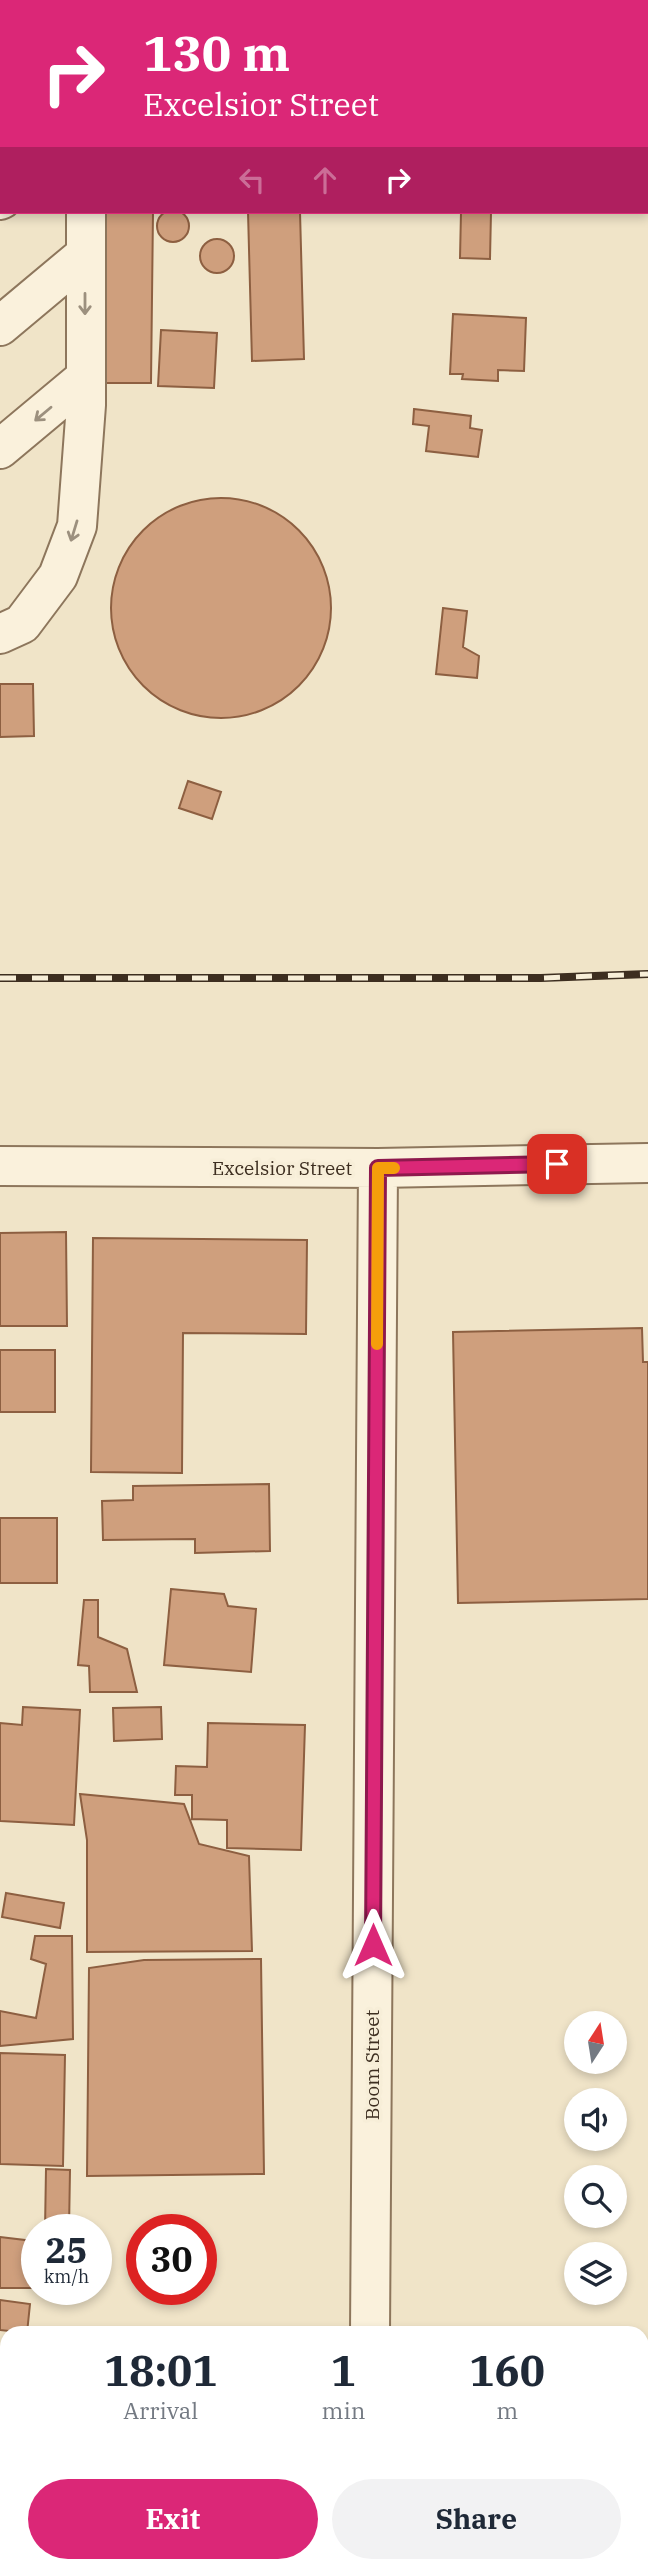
<!DOCTYPE html>
<style>
:root{--surface:#fff;--page:#f2f2f3;--text:#1f2937;--muted:#747a83;--accent:#db2777}
body{margin:0;font-family:"IBM Plex Serif",serif;background:var(--page);color:var(--text);height:100vh;display:flex;flex-direction:column;font-size:26px;white-space:nowrap}
*{box-sizing:border-box;margin:0}
p{font-size:23px;color:var(--muted)}
.icon{flex:none;width:38px;height:38px;fill:none;stroke:currentColor;stroke-width:2;stroke-linecap:round;stroke-linejoin:round}
.map{position:relative;flex:1;overflow:hidden}
.panel{position:absolute;left:0px;top:2326px;width:649px;height:247px;display:flex;flex-direction:column;background:var(--surface);border-radius:21px 21px 0 0;box-shadow:0 4px 10px #0003}
.panel>*{flex:none}
.banner{position:absolute;left:0px;top:0px;width:649px;height:214px;box-shadow:0 4px 10px #0003;background:#db2777;color:#fff;overflow:hidden}
.needle{width:46px;rotate:12deg}
.tools{position:absolute;left:564px;top:2011px;display:grid;gap:14px}
.tools a{display:grid;place-items:center;width:63px;height:63px;border-radius:50%;background:var(--surface);box-shadow:0 4px 10px #0003;font-size:35px}
.speed{position:absolute;left:21px;top:2214px;display:flex;gap:14px;font-size:35px;font-weight:700;text-align:center}
.speed>*{display:grid;place-content:center;width:91px;height:91px;border-radius:50%;background:var(--surface);box-shadow:0 4px 10px #0003;line-height:1}
.speed small{font-size:18px;font-weight:400}
.speed .limit{border:10px solid #d22;background:#fff;color:#111}
.pin{position:absolute;display:grid;place-items:center;width:60px;height:60px;color:#fff;margin:-30px;border-radius:14px;box-shadow:0 4px 10px #0006}
.me{position:absolute;width:77px;margin:-38px;rotate:0deg;stroke-linejoin:round;filter:drop-shadow(0 0 5px #0008)}
.turn{display:flex;align-items:center;gap:24px;height:147px;padding:0 28px;font-size:32px}
.turn .icon{width:91px;height:91px;stroke-width:2.5}
.turn b{display:block;font-size:49px;line-height:60px}
.lanes{display:flex;align-items:center;height:66px;padding:0 28px;background:#0003;justify-content:center;gap:35px;direction:ltr}
.lanes .off{opacity:.35}
.eta{display:flex;justify-content:space-evenly;align-items:center;height:119px;text-align:center}
.eta b{font-size:42px;font-weight:700;line-height:49px}
.button{display:flex;gap:14px;margin-top:auto;padding:14px 28px}
.button a{flex:1;height:80px;border-radius:42px;background:var(--accent);color:#fff;font-size:28px;font-weight:700;line-height:80px;text-align:center}
.button a+a{background:var(--page);color:var(--text)}
.map>svg:first-child{display:block}
.building{fill:#cf9f7d;stroke:#8d5f41;stroke-width:2}
.lines{fill:none;stroke-linecap:round;stroke-linejoin:round}
.minor-tunnel{stroke:#ccc0a6;stroke-width:38;stroke-dasharray:38 19;stroke-linecap:butt}
.minor-casing{stroke:#8d765c;stroke-width:42}
.minor{stroke:#faf1dc;stroke-width:38}
.rail-casing{stroke:#3d2e20;stroke-width:8}
.rail{stroke:#f7eed8;stroke-width:5;stroke-dasharray:16;stroke-linecap:butt}
.oneway{stroke:#9c907e}
.route-casing{stroke:#8e194d;stroke-width:18}
.route{stroke:#db2777;stroke-width:12}
.slow{stroke:#f59e0b;stroke-width:12}
.labels{text-anchor:middle;dominant-baseline:central;stroke-width:7;stroke-linejoin:round;paint-order:stroke}
.street-label{font-size:19px;fill:#3d2e20;stroke:#f7eed8}
</style>
<div class="map">
<svg width="648" height="2572" viewBox="0 0 648 2572">
<rect width="100%" height="100%" fill="#f0e4c8"/>
<!-- building -->
<path class="building" d="M242,0H294V2H242Z
M157 226a16 16 0 1 1 32 0a16 16 0 1 1-32 0Z
M102,212H153L151,383H101Z
M248,212H300L304,359L252,361Z
M461,212H491L490,259L460,258Z
M200 256a17 17 0 1 1 34 0a17 17 0 1 1-34 0Z
M453,314L526,318L524,371L498,370V381L462,379L463,374H450Z
M161,330L217,333L214,388L158,386Z
M414,409L471,416L470,428L482,430L478,457L426,451L429,426L413,424Z
M111 608a110 110 0 1 1 220 0a110 110 0 1 1-220 0Z
M443,608L467,611L463,647L479,656L477,678L436,674Z
M0,684H33L34,736L0,737Z
M188,781L221,792L212,819L179,808Z
M66,1232L67,1326H0V1233Z
M93,1238L307,1240L306,1334L183,1333L182,1473L91,1472Z
M642,1328L643,1362H648V1599L458,1603L453,1332Z
M0,1350H55V1412H0Z
M269,1484L270,1551L195,1553V1539L103,1540L102,1501L133,1500V1486Z
M0,1518H57V1583H0Z
M171,1589L224,1594L228,1606L256,1609L251,1672L164,1665Z
M84,1600H98V1637L127,1649L137,1692H90L89,1666L78,1665Z
M23,1707L80,1710L74,1825L0,1821V1723L22,1725Z
M161,1707L162,1739L114,1741L113,1708Z
M208,1723L305,1725L301,1850L227,1848V1820L192,1819V1795H175L176,1766L207,1767Z
M80,1794L184,1804L199,1844L249,1856L252,1951L87,1952V1840Z
M6,1893L64,1903L60,1928L2,1917Z
M35,1936H72L73,2039L0,2046V2011L36,2018L46,1964L31,1959Z
M261,1959L264,2174L87,2176L89,1968L144,1960Z
M0,2053L65,2055L63,2166L0,2164Z
M46,2169L70,2170L69,2230H45Z
M0,2237L33,2241L37,2288H0Z
M0,2300L30,2304L27,2333L0,2330Z
M0,2416H7V2482H0Z
M0,2482H7V2566H97V2572H0Z"/>
<g class="lines">
<!-- minor-tunnel -->
<path class="minor-tunnel" d="M0,2528L7,2527"/>
<defs>
<path id="minor" d="M86,0V2
M0,83L2,81
M0,200L2,199
M0,326L86,254
M0,449L85,378
M0,634L22,624L58,576L77,526L86,405V212
M0,1166L378,1168L648,1163
M370,2333L378,1168
M128,2566L132,2572
M370,2566V2572
M284,2572L295,2566"/>
</defs>
<!-- minor casing -->
<use href="#minor" class="minor-casing"/>
<!-- minor -->
<use href="#minor" class="minor"/>
<defs>
<path id="rail" d="M0,978H541L648,974"/>
</defs>
<!-- rail casing -->
<use href="#rail" class="rail-casing"/>
<!-- rail -->
<use href="#rail" class="rail"/>
</g>
<!-- one-way arrows -->
<defs><path id="oneway-shaft" d="M-6 0H5M1.5-3L5.5 0L1.5 3" fill="none" stroke-width="1.6" stroke-linecap="round" stroke-linejoin="round" transform="scale(1.75)"/></defs>
<g class="oneway">
<use href="#oneway-shaft" transform="translate(85 304) rotate(90)"/>
<use href="#oneway-shaft" transform="translate(43 414) rotate(140)"/>
<use href="#oneway-shaft" transform="translate(74 531) rotate(107)"/>
</g>
<g class="lines">
<defs>
<path id="route" d="M373,1945L378,1168L557,1164"/>
</defs>
<!-- route casing -->
<use href="#route" class="route-casing"/>
<!-- route -->
<use href="#route" class="route"/>
<!-- slow -->
<path class="slow" d="M377,1344L378,1168H394"/>
</g>
<g class="labels">
<!-- street labels -->
<g class="street-label">
<text x="282" y="1168">Excelsior Street</text>
<text transform="translate(372 2065) rotate(-90)">Boom Street</text>
</g>
</g>
</svg>
<div class="tools">
<a><svg class="needle" viewBox="-14 -14 28 28"><path d="M0-13l5 13h-10z" fill="#e53935"/><path d="M0 13l5-13h-10z" fill="#747a83"/></svg></a>
<a><svg class="icon" aria-label="sound" viewBox="0 0 24 24"><path d="M4 9h4l5-4v14l-5-4H4zM17 9q2 3 0 6"/></svg></a>
<a><svg class="icon" aria-label="search" viewBox="0 0 24 24"><circle cx="10" cy="10" r="6"/><path d="M15 15l6 6"/></svg></a>
<a><svg class="icon" aria-label="layers" viewBox="0 0 24 24"><path d="M12 4l9 5-9 5-9-5zM3 14l9 5 9-5"/></svg></a>
</div>
<div class="speed"><div>25<small>km/h</small></div><div class="limit">30</div></div>
<div class="pin" style="left:557px;top:1164px;background:#d93025"><svg class="icon" aria-label="arrive" viewBox="0 0 24 24"><path d="M6 21V4h12l-3 4 3 4H6"/></svg></div>
<svg class="me" style="left:373px;top:1945px" viewBox="-20 -20 40 40"><path d="M0-17L14 15 0 8-14 15z" fill="#db2777" stroke="#fff" stroke-width="4"/></svg>
<div class="banner">
<div class="turn"><svg class="icon" aria-label="right" viewBox="0 0 24 24"><path d="M7 20v-9h11M14 6l5 5-5 5"/></svg><div><b>130 m</b>Excelsior Street</div></div>
<div class="lanes"><svg class="icon off" aria-label="left" viewBox="0 0 24 24"><path d="M17 20v-9H6M10 6l-5 5 5 5"/></svg><svg class="icon off" aria-label="ahead" viewBox="0 0 24 24"><path d="M12 20V5M6 11l6-6 6 6"/></svg><svg class="icon" aria-label="right" viewBox="0 0 24 24"><path d="M7 20v-9h11M14 6l5 5-5 5"/></svg></div>
</div>
<section class="panel">
<div class="eta">
<div><b>18:01</b><p>Arrival</p></div>
<div><b>1</b><p>min</p></div>
<div><b>160</b><p>m</p></div>
</div>
<div class="button"><a>Exit</a><a>Share</a></div>
</section>
</div>
